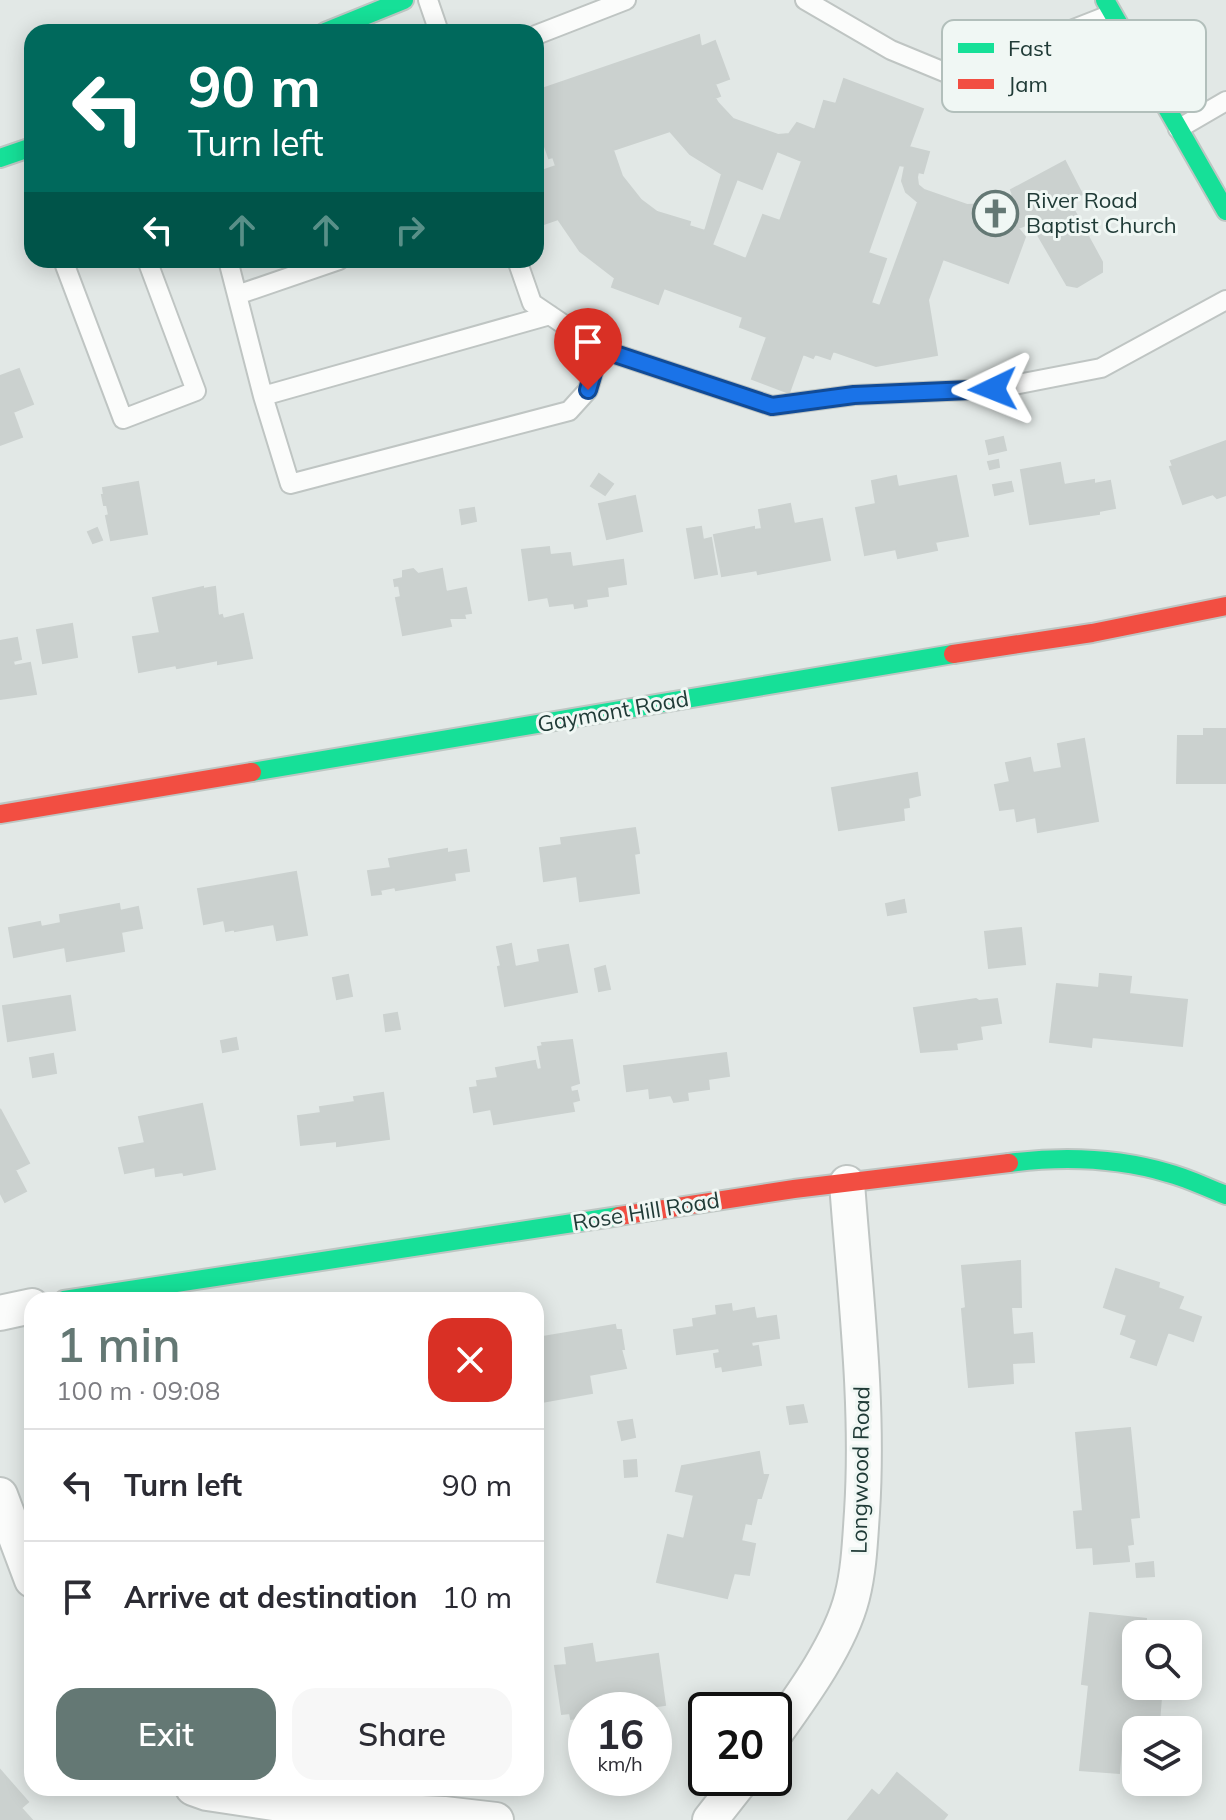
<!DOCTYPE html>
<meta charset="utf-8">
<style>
:root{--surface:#fff;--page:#f7f7f7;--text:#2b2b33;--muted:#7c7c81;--line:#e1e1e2;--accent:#647874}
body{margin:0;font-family:Mulish,sans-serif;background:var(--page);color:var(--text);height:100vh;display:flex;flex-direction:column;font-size:30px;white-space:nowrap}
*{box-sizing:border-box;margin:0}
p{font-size:26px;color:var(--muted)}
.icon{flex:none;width:44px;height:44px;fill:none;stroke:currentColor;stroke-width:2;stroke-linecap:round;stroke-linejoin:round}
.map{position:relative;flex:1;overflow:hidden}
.drawer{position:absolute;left:24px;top:1292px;width:520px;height:504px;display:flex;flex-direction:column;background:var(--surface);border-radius:24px;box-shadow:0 4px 20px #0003}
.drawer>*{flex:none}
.hud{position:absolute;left:24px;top:24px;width:520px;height:244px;border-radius:24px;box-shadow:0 4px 20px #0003;background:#00695c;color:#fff;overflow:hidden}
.fabs{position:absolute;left:1122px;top:1620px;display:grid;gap:16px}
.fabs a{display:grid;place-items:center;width:80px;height:80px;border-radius:16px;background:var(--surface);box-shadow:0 4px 20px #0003;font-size:40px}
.speed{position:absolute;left:568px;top:1692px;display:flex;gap:16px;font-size:40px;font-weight:700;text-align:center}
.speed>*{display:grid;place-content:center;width:104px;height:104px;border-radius:50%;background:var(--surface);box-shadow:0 4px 20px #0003;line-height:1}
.speed small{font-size:20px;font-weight:400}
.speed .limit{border:4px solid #111;border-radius:12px;background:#fff;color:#111}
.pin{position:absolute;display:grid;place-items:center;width:68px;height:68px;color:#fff;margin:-82px -34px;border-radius:50% 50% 50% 0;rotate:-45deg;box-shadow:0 0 8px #0007}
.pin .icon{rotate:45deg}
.me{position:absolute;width:88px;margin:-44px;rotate:268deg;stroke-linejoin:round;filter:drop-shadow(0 0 6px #0008)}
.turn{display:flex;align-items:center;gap:28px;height:168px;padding:0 32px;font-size:36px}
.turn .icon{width:104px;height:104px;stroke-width:2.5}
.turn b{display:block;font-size:56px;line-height:68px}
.lanes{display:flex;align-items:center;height:76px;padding:0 32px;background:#0003;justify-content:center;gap:40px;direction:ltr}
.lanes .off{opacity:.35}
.round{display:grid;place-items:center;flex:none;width:84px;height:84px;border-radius:24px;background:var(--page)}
.head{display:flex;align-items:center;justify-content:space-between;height:136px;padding:0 32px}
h1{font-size:48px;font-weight:600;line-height:60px;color:var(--accent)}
.button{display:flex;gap:16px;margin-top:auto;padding:16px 32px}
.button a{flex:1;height:92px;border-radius:24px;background:var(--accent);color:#fff;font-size:32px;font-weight:600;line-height:92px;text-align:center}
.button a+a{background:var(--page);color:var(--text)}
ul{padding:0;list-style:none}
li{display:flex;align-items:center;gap:24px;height:112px;padding:0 32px;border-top:2px solid var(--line)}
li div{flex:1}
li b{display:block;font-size:30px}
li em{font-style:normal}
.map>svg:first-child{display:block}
.building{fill:#cbd1cf;stroke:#cbd1cf;stroke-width:2;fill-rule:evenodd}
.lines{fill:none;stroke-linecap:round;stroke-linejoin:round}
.lane-casing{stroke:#bfc5c3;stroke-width:22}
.street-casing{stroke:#bfc5c3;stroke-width:38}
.fast-casing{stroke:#bec6c3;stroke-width:22}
.jam-casing{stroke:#bec6c3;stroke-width:22}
.lane{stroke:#fbfcfb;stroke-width:18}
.street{stroke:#fbfcfb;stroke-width:34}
.fast{stroke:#16e098;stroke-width:18}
.jam{stroke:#f24e42;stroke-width:18}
.route-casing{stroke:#114b97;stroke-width:20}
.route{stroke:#1a73e8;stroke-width:14}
.labels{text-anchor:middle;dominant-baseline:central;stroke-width:6;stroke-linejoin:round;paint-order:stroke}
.poi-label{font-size:22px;fill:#203b37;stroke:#f0f7f4;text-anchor:start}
.street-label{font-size:22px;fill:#203b37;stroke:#f0f7f4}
.key{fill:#f0f7f4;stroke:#b2bfbb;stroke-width:2}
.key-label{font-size:22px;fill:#203b37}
</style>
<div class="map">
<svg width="1226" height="1820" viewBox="0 0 1226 1820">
<rect width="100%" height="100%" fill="#e2e8e6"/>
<!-- building -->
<path class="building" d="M699,35L701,47L715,41L729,79L715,84L720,96L715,98L718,103L733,119L778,135L789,134L797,123L815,130L824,101L836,104L844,79L923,109L909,147L929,152L923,173L918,172L917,177L918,185L924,190L967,205L988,204L1013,195L1011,190L1065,161L1082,194L1069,201L1102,262V272L1077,287L1067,285L1031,223L1018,228L1025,237L1008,283L943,259L928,300L937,355L876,366L833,351L830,359L815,354L813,358L803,354L789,393L752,379L767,337L740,327L743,317L664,288L658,304L612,287L615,278L580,251L558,219L541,225L536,210V173L556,166L553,157L549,158L536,121V91ZM670,131L690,154L722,174L705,231L689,226L690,222L657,212L641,200L622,176L613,150ZM777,151L802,161L780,221L763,215L746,259L712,245L737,179L762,189ZM899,165L905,166L902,181L906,192L918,202L880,306L871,303L886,259L868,253Z
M19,369L33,404L13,412L22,437L0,445V376Z
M1003,437L1006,450L989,454L986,441Z
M1226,441V495L1217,498L1213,494L1183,504L1170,467L1173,466L1171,461Z
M998,460L999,467L990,469L988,462Z
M1060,463L1064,485L1094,480V484L1110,481L1115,508L1099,511V514L1030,524L1021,470Z
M599,474L613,484L605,495L591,486Z
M896,476L898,487L956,476L968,536L935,542L937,550L898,558L896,549L865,555L856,508L876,504L872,481Z
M138,482L147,534L111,540L106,516L109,515L107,505H104L102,495H104L103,488Z
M1011,482L1013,491L995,495L993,485Z
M635,496L642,531L607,539L599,504Z
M790,504L794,524L822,519L830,560L758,574L757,570L722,576L714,535L754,527V530L762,529L759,510Z
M474,508L476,521L462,524L460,510Z
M701,527L703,540L711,538L717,574L695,578L687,529Z
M97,528L102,540L93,543L88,532Z
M549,547L550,555L570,553L572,567L623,560L626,584L607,587L608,596L586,599L587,606L575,608L574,603L550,606L548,597L529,600L522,550Z
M413,569L418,574L442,569L446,592L466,588L471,613L464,614L465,618H449L451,626L403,635L396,598L401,597L399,585L395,586L394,580L403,578V571Z
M203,587V589L215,587L218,616L222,615L223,619L243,614L252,658L218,664V660L177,668L176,665L139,672L133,637L160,633L153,598Z
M72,624L77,657L43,663L37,630Z
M17,638L21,659L13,661L14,666L30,663L36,694L0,699V641Z
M1204,729H1226V783H1177L1178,736H1204Z
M1084,739L1098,821L1038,832L1036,817L1017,821L1015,808L1000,810L995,785L1010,782L1006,763L1030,758L1033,773L1062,768L1058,744Z
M917,773L920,795L908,798L909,807L903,808L904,820L839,830L832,788Z
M635,828L639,853L634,854L639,893L580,901L577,876L544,881L540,848L562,845L561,838Z
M447,849V853L466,850L469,871L454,873L455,880L396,890L395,887L380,890L381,894L372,895L368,871L391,868L389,859Z
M296,872L307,935L277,940L274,924L235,931V929L226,931L224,920L204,924L198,889Z
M904,900L906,912L888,915L886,904Z
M119,904L120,911L138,907L142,928L121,932L124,951L67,961L65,947L14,957L9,928L40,922L41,927L61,923L60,915Z
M1021,928L1025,964L989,968L985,932Z
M511,944L515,967L540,962L538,950L568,945L577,992L505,1006L498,967L501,966L497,947Z
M605,966L610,989L599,991L595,969Z
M1100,974L1131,977L1129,994L1187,1000L1182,1046L1092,1037L1091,1047L1050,1042L1057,984L1099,988Z
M348,975L352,996L337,999L333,978Z
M70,996L75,1030L8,1041L3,1006Z
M976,999L979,1001L997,999L1001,1023L980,1026L982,1039L956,1043L957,1049L921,1052L914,1008Z
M397,1013L400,1029L386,1031L384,1015Z
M236,1038L238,1049L223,1052L221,1041Z
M572,1040L579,1083L570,1086L571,1092L577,1091L579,1100L572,1102L574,1111L494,1124L491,1109L474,1112L470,1088L478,1087L477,1081L498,1078L496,1068L535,1061L537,1070L542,1069L538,1047L543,1046L542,1043Z
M726,1053L729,1076L708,1079L709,1089L687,1092L688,1100L674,1102L671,1095L650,1098L649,1088L627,1091L624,1066Z
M53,1054L56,1073L33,1077L30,1058Z
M383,1093L389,1139L337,1146V1141L301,1145L298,1116L321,1113L320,1107L355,1102L354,1097Z
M202,1104L215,1169L184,1175L183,1172L156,1176L155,1167L125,1173L119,1148L145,1143L139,1117Z
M0,1109L29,1163L15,1170L26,1191L5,1202L0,1192Z
M1020,1261L1021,1307H1011L1013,1335L1032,1333L1034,1362L1012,1363L1013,1383L969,1387L962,1309L966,1308L962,1266Z
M1116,1269L1159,1283L1158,1288L1183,1297L1178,1309L1201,1317L1193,1341L1168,1332L1156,1365L1131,1357L1137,1340L1121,1334L1127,1315L1104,1307Z
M731,1304L732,1312L754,1308L756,1319L776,1316L779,1338L751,1342L752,1347L758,1346L761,1365L723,1371L722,1366L716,1367L714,1354L720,1353L719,1348L677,1354L674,1330L694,1327L693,1319L717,1315L716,1306Z
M615,1325L616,1330H621L624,1349H621L626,1368L589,1375L592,1393L536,1403V1338Z
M803,1405L807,1422L790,1424L787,1407Z
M632,1420L635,1437L622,1440L618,1422Z
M1130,1428L1139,1517L1130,1518L1133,1544L1127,1545L1129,1561L1094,1564L1093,1547L1077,1548L1074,1512L1083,1511L1076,1433Z
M759,1452L763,1475H768L761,1498H757L751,1524L745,1523L741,1541L755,1544L749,1575L734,1573L727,1598L657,1582L668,1535L684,1539L694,1495L676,1491L682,1466Z
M636,1460L637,1476L625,1477L624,1461Z
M1153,1562L1154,1576L1137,1577L1136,1564Z
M1090,1613L1146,1619L1145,1634H1136V1686H1146L1145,1696L1161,1698L1159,1722L1136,1720L1134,1739L1122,1738L1119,1773L1080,1770L1089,1685L1082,1684Z
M592,1644L595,1663L658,1654L665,1705L630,1710H586V1717L571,1719L570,1713L562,1714L555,1666L567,1665L565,1648Z
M0,1770L28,1802L21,1808L32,1820H0Z
M897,1773L947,1815L943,1820H848L872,1790L879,1796Z"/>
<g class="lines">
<defs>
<path id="lane" d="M428,0L439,32
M805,0L891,50L954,76L1112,14
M536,35L626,0
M1178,129L1226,101
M63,260L123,419L196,391L147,260
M228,260L263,396L550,315
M517,260L532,303L600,349L772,406L854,395L993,389L1101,368L1226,300
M237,295L339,260
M263,396L290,484L569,411L588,390L600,349"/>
<path id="street" d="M0,1313L32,1306
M0,1495L32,1580
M774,1735C802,1696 840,1644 852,1597C859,1570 860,1541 862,1512C869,1403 855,1292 847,1183
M193,1788L207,1793L307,1808L444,1814L496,1820
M710,1820L743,1778"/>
<path id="fast" d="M1105,0L1226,211
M325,32L404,0
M0,158L32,147
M252,772L953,654
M1009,1163C1063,1156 1117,1158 1168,1173C1188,1178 1207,1188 1226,1195
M64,1300L619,1216"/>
<path id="jam" d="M953,654L1092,633L1226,606
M0,814L252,772
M619,1216L794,1189L1009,1163"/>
</defs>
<!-- lane casing -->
<use href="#lane" class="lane-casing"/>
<!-- street casing -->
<use href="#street" class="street-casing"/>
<!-- fast casing -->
<use href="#fast" class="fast-casing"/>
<!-- jam casing -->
<use href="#jam" class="jam-casing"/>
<!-- lane -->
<use href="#lane" class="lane"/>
<!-- street -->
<use href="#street" class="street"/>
<!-- fast -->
<use href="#fast" class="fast"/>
<!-- jam -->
<use href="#jam" class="jam"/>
</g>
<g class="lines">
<defs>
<path id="route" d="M588,390L600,349L772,406L854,395L993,389"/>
</defs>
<!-- route casing -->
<use href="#route" class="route-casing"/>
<!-- route -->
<use href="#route" class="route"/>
</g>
<!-- icons -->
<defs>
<symbol id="church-ring" viewBox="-11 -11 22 22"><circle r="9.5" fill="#f0f7f4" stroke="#647874" stroke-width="1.5"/><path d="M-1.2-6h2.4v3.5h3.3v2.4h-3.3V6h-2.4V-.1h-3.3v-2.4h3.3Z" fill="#647874"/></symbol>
</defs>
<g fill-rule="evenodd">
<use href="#church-ring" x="970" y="188" width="51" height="51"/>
</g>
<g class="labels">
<!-- poi labels -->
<g class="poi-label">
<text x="1026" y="200">River Road<tspan x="1026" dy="25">Baptist Church</tspan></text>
</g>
<!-- street labels -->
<g class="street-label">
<text transform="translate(613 711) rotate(-10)">Gaymont Road</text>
<text transform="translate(646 1211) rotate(-9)">Rose Hill Road</text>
<text transform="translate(860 1470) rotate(-89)">Longwood Road</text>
</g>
</g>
<!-- legend -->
<rect x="942" y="20" width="264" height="92" rx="12" class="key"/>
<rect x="958" y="43" width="36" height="10" fill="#16e098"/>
<rect x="958" y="79" width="36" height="10" fill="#f24e42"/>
<g class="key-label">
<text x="1008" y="56">Fast</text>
<text x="1008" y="92">Jam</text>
</g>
</svg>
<div class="fabs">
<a><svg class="icon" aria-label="search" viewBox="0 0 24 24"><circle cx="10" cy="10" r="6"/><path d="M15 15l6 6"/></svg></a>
<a><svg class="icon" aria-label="layers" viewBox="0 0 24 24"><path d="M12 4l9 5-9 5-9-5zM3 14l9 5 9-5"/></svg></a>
</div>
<div class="speed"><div>16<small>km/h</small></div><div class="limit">20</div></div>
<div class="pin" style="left:588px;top:390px;background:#d93025"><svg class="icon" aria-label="arrive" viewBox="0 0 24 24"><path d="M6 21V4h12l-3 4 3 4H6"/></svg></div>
<svg class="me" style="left:993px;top:389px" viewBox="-20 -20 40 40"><path d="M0-17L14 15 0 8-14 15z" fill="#1a73e8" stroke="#fff" stroke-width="4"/></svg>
<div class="hud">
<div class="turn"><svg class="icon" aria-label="left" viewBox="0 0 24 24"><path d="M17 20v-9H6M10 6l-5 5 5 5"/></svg><div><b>90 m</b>Turn left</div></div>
<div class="lanes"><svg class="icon" aria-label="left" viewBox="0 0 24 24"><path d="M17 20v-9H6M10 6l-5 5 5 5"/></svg><svg class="icon off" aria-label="ahead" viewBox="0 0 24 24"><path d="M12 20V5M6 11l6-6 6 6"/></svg><svg class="icon off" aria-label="ahead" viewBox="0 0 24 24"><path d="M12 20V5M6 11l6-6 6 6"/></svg><svg class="icon off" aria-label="right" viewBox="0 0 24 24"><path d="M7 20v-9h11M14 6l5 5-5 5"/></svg></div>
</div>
<section class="drawer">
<div class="head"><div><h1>1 min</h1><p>100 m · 09:08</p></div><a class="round" style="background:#d93025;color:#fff"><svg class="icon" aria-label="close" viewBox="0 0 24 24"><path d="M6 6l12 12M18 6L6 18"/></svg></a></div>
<ul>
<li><svg class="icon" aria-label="left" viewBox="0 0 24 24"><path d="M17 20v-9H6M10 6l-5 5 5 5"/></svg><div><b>Turn left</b></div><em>90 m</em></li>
<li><svg class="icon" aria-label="arrive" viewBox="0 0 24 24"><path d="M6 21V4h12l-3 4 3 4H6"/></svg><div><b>Arrive at destination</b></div><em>10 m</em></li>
</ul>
<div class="button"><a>Exit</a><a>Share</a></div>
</section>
</div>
